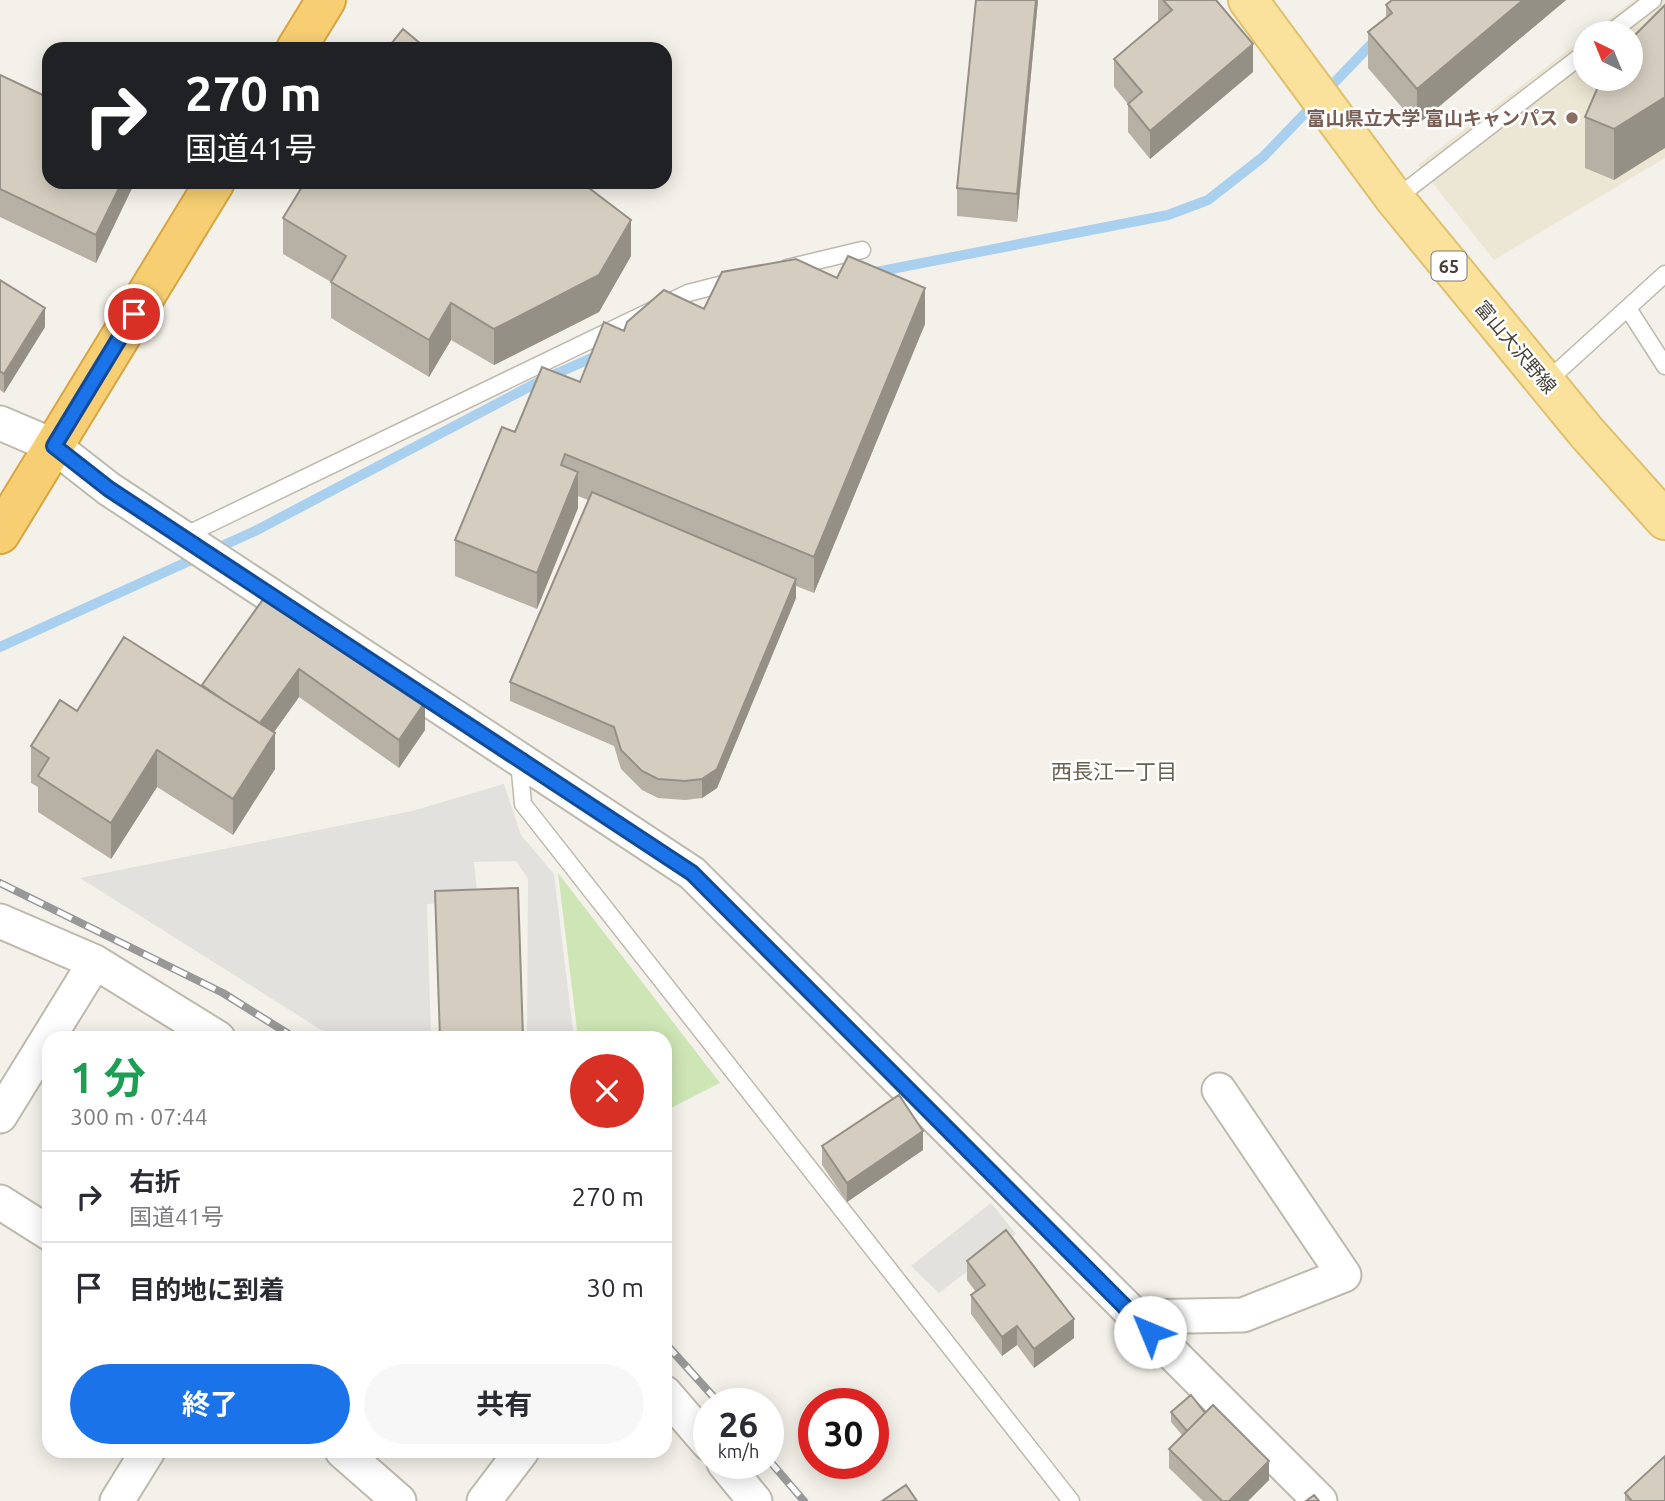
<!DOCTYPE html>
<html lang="ja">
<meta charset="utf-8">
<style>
:root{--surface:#fff;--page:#f7f7f7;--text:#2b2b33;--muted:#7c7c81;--line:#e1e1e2;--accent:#1a73e8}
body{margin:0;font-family:Ubuntu,"Noto Sans JP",sans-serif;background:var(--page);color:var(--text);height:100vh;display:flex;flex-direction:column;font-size:26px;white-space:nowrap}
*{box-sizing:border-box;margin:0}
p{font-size:23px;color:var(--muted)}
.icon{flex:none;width:38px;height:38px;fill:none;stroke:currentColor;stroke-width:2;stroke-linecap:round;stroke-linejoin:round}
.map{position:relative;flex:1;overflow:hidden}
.details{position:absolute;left:42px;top:1031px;width:630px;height:427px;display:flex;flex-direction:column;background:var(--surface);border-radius:21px;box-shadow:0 4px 18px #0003}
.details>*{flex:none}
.top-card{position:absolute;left:42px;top:42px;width:630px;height:147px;border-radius:21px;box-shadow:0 4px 18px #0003;background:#202124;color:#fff;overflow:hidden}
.needle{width:46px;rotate:317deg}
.controls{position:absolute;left:1573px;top:21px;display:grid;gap:14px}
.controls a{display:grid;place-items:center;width:70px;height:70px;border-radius:50%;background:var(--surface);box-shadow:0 4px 18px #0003;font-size:35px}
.speed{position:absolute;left:693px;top:1388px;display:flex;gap:14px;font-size:35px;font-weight:700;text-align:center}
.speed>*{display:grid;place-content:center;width:91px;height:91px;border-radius:50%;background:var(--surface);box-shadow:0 4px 18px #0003;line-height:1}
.speed small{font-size:18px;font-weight:400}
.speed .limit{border:10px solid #d22;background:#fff;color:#111}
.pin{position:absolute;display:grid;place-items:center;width:60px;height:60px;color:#fff;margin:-30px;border:4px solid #fff;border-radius:50%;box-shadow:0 2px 7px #0007}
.me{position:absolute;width:77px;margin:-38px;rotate:315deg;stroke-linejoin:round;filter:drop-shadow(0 0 5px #0008)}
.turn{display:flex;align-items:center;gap:24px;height:147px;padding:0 28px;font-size:32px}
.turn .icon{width:91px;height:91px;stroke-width:2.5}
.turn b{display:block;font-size:49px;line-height:60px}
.round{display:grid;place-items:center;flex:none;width:74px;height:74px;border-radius:37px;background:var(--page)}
.overview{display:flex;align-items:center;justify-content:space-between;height:119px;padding:0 28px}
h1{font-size:42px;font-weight:700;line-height:52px;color:#1e9e55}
.cta{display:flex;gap:14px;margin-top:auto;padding:14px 28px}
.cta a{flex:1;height:80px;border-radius:42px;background:var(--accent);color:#fff;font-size:28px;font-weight:700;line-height:80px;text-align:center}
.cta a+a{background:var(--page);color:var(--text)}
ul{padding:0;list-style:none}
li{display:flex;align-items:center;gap:21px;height:91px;padding:0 28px;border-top:2px solid var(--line)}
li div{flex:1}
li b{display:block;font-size:26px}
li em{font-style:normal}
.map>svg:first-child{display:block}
.education{fill:#ece6d4}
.green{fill:#cee6b5}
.parking{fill:#e3e1de}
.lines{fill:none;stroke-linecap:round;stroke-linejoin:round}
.stream{stroke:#a9d0ee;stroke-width:10}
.lane-casing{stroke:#bfb9ad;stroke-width:19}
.street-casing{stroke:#bfb9ad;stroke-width:37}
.primary-casing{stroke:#dfc06d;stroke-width:42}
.highway-casing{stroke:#d7a541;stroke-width:42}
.lane{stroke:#fff;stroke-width:16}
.street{stroke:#fff;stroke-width:33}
.primary{stroke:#fae29d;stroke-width:38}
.highway{stroke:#f7cf72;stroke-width:38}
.rail-casing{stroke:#989898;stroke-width:8}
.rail{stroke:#fff;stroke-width:5;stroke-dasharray:16;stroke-linecap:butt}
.wall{fill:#b7b1a5}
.shaded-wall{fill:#959086}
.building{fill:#d5cec0;stroke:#959086;stroke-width:2}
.route-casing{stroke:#114b97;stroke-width:18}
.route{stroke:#1a73e8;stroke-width:12}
.education-dot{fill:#8d6e63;stroke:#fff;stroke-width:2.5}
.labels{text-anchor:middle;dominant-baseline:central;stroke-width:5;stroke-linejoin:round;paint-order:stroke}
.shield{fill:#fff;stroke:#7f7b74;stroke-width:2}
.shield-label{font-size:18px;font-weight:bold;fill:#484238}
.education-label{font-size:19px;font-weight:bold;fill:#785e54;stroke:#fff;text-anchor:end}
.street-label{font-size:19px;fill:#484238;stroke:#fff}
.neighbourhood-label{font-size:21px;fill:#6a6050;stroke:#fff}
</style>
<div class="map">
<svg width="1665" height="1501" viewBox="0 0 1665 1501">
<rect width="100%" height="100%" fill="#f4f1ea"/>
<!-- education -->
<path class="education" d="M1634,0H1665V158L1494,260L1418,165L1585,37L1586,79H1631V33H1590Z"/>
<!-- green -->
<path class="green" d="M558,873L720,1083L665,1111V1038H578Z"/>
<!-- parking -->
<path class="parking" d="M504,784L521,835L554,874L574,1038H527L528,879L516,861L474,862L478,901L427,904L431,1038H334L80,878L412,811Z
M991,1203L1016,1234L939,1293L911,1266Z"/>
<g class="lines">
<!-- stream -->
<path class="stream" d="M871,273L1168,215L1208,200L1263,157L1379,36
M0,647L255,531L544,379L601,354"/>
<defs>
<path id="lane" d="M1610,33L1653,0
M1395,199L1586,52
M787,268L862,250
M1629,310L1665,366
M1545,383L1665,274
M182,537L688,293L735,281
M519,761L523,804L1071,1501"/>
<path id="street" d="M0,423L54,446L109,489L692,873L1320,1501
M0,921L95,962L218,1038
M0,1116L95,962
M0,1202L49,1233
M1134,1317L1243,1315L1344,1275L1219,1090
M665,1393L709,1444
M342,1451L399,1501
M724,1463L755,1501
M117,1501L148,1451
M484,1501L522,1451"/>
<path id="primary" d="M1248,0L1395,199L1587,433L1665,520"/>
<path id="highway" d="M296,49L326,0
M0,534L215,182"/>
</defs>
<!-- lane casing -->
<use href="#lane" class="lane-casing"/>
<!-- street casing -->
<use href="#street" class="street-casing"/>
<!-- primary casing -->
<use href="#primary" class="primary-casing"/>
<!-- highway casing -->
<use href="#highway" class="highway-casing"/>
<!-- lane -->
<use href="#lane" class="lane"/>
<!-- street -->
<use href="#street" class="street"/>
<!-- primary -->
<use href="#primary" class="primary"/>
<!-- highway -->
<use href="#highway" class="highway"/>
<defs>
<path id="rail" d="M0,883L223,993L295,1038
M665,1343L720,1404
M768,1459L804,1501"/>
</defs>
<!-- rail casing -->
<use href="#rail" class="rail-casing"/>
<!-- rail -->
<use href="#rail" class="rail"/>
</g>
<!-- wall -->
<path class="wall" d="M1038,0L1017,222L957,216V188Z
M1158,0H1216L1253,72L1150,159L1128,132V104L1114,87V59L1158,21Z
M1566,0L1417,125L1368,68V32L1386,18V5Z
M0,75L135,182L96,263L0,217Z
M1631,79L1614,180L1585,168V117Z
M283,218L631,256L599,312L494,365L451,340L429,377L331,318V282L283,254Z
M0,280L45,327L4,393L0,390Z
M704,309L925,324L814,593L796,586V598L717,788L702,798L685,800L658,798L642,790L621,769L614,746L510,701V682L588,500L578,496V508L537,609L455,576V540L515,432L580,382L624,331Z
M269,591L425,730L399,768L299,697L274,732L275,769L233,835L157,787L111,859L38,812V787L31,783V746L202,687V685Z
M822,1146L923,1150L847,1202L822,1165Z
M967,1261L1074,1338L1034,1368L1017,1345L1002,1356L971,1314V1295L976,1292L967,1280Z
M1171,1412L1205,1413L1269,1480L1248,1501H1203L1169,1468V1449L1182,1435L1171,1422Z
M1625,1493L1665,1501H1625Z"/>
<!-- shaded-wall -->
<path class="shaded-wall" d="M1036,0H1038L1017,222V194Z
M1523,0H1566L1417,125V89Z
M1253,44V72L1150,159V131Z
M1665,97V148L1614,180V129Z
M122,182H135L96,263V235Z
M631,220V256L599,312L494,365V329Z
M925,288V324L814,593V557Z
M451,303V340L429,377V340Z
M45,308V327L4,393V374Z
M578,472V508L537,609V573Z
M796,579V598L717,788L702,798V779Z
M299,669V697L259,753V725Z
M425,702V730L399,768V740Z
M275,733V769L233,835V799Z
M157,750V787L111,859V823Z
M923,1131V1150L847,1202V1183Z
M1074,1319V1338L1034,1368V1349Z
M1017,1326V1345L1002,1356V1337Z
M1269,1461V1480L1248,1501H1229Z"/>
<!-- building -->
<path class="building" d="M976,0H1036L1017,194L957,188Z
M1163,0H1216L1253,44L1150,131L1128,104L1142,92L1114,59L1172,10Z
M1392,0H1523L1417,89L1368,32L1392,13L1386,5Z
M1665,5V97L1614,129L1585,117L1597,89L1604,79H1631V39Z
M403,29L427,49H387Z
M0,75L49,98V182H122L96,235L0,189Z
M305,182H581L631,220L599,275L494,329L451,303L429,340L331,282L346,256L283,218Z
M848,256L925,288L814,557L565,454L561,465L578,472L537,573L455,540L502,427L515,432L542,367L580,382L604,322L624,331L627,322L664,290L704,309L722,272L796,259L837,278Z
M0,280L45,308L4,374L0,371Z
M592,492L796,579L717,769L702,779L685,781L658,779L642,771L621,750L614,727L510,682Z
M269,591L425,702L399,740L299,669L260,723L225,701L202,685Z
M124,637L275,733L233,799L157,750L111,823L38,776L49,758L31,746L60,700L77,711Z
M518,888L523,1038H440L435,891Z
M899,1095L923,1131L847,1183L822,1146Z
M1006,1230L1074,1319L1034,1349L1017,1326L1002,1337L971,1295L985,1285L967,1261Z
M1191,1395L1205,1413L1187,1431L1171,1412Z
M1213,1405L1269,1461L1229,1501H1222L1169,1449Z
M1665,1456V1501H1632L1625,1493Z
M906,1485L917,1501H882Z
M1314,1495L1319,1501H1306Z"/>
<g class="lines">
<defs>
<path id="route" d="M134,314L54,446L109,489L692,873L1150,1332"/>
</defs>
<!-- route casing -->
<use href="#route" class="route-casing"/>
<!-- route -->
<use href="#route" class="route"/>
</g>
<!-- markers -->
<circle class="education-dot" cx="1572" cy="118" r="7"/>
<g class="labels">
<!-- shield labels -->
<rect class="shield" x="1431.5" y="251.5" width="35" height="29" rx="5"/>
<g class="shield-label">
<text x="1449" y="266">65</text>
</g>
<!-- education labels -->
<g class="education-label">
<text x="1558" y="118">富山県立大学 富山キャンパス</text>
</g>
<!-- street labels -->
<g class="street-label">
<text transform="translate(1516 347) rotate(50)">富山大沢野線</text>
</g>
<!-- neighbourhood labels -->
<g class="neighbourhood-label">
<text x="1114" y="771">西長江一丁目</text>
</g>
</g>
</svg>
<div class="controls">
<a><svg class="needle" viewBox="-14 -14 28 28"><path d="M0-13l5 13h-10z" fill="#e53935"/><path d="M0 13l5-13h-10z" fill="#7c7c81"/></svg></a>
</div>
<div class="speed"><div>26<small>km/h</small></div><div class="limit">30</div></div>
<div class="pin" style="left:134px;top:314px;background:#d93025"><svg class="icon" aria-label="arrive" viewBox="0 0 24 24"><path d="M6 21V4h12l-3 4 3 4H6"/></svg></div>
<svg class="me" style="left:1150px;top:1332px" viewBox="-20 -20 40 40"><circle r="19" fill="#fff"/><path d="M0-13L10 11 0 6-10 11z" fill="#1a73e8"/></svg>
<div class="top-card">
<div class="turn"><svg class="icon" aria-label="right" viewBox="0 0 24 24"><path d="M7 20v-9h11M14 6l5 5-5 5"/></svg><div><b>270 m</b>国道41号</div></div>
</div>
<section class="details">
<div class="overview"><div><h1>1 分</h1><p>300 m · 07:44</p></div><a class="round" style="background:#d93025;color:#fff"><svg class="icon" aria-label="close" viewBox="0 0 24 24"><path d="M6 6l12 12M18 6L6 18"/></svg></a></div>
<ul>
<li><svg class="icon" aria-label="right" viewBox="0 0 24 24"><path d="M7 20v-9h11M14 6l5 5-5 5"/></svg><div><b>右折</b><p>国道41号</p></div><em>270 m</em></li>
<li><svg class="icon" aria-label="arrive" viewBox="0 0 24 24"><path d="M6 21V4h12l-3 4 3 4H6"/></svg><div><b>目的地に到着</b></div><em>30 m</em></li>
</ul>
<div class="cta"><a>終了</a><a>共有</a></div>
</section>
</div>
